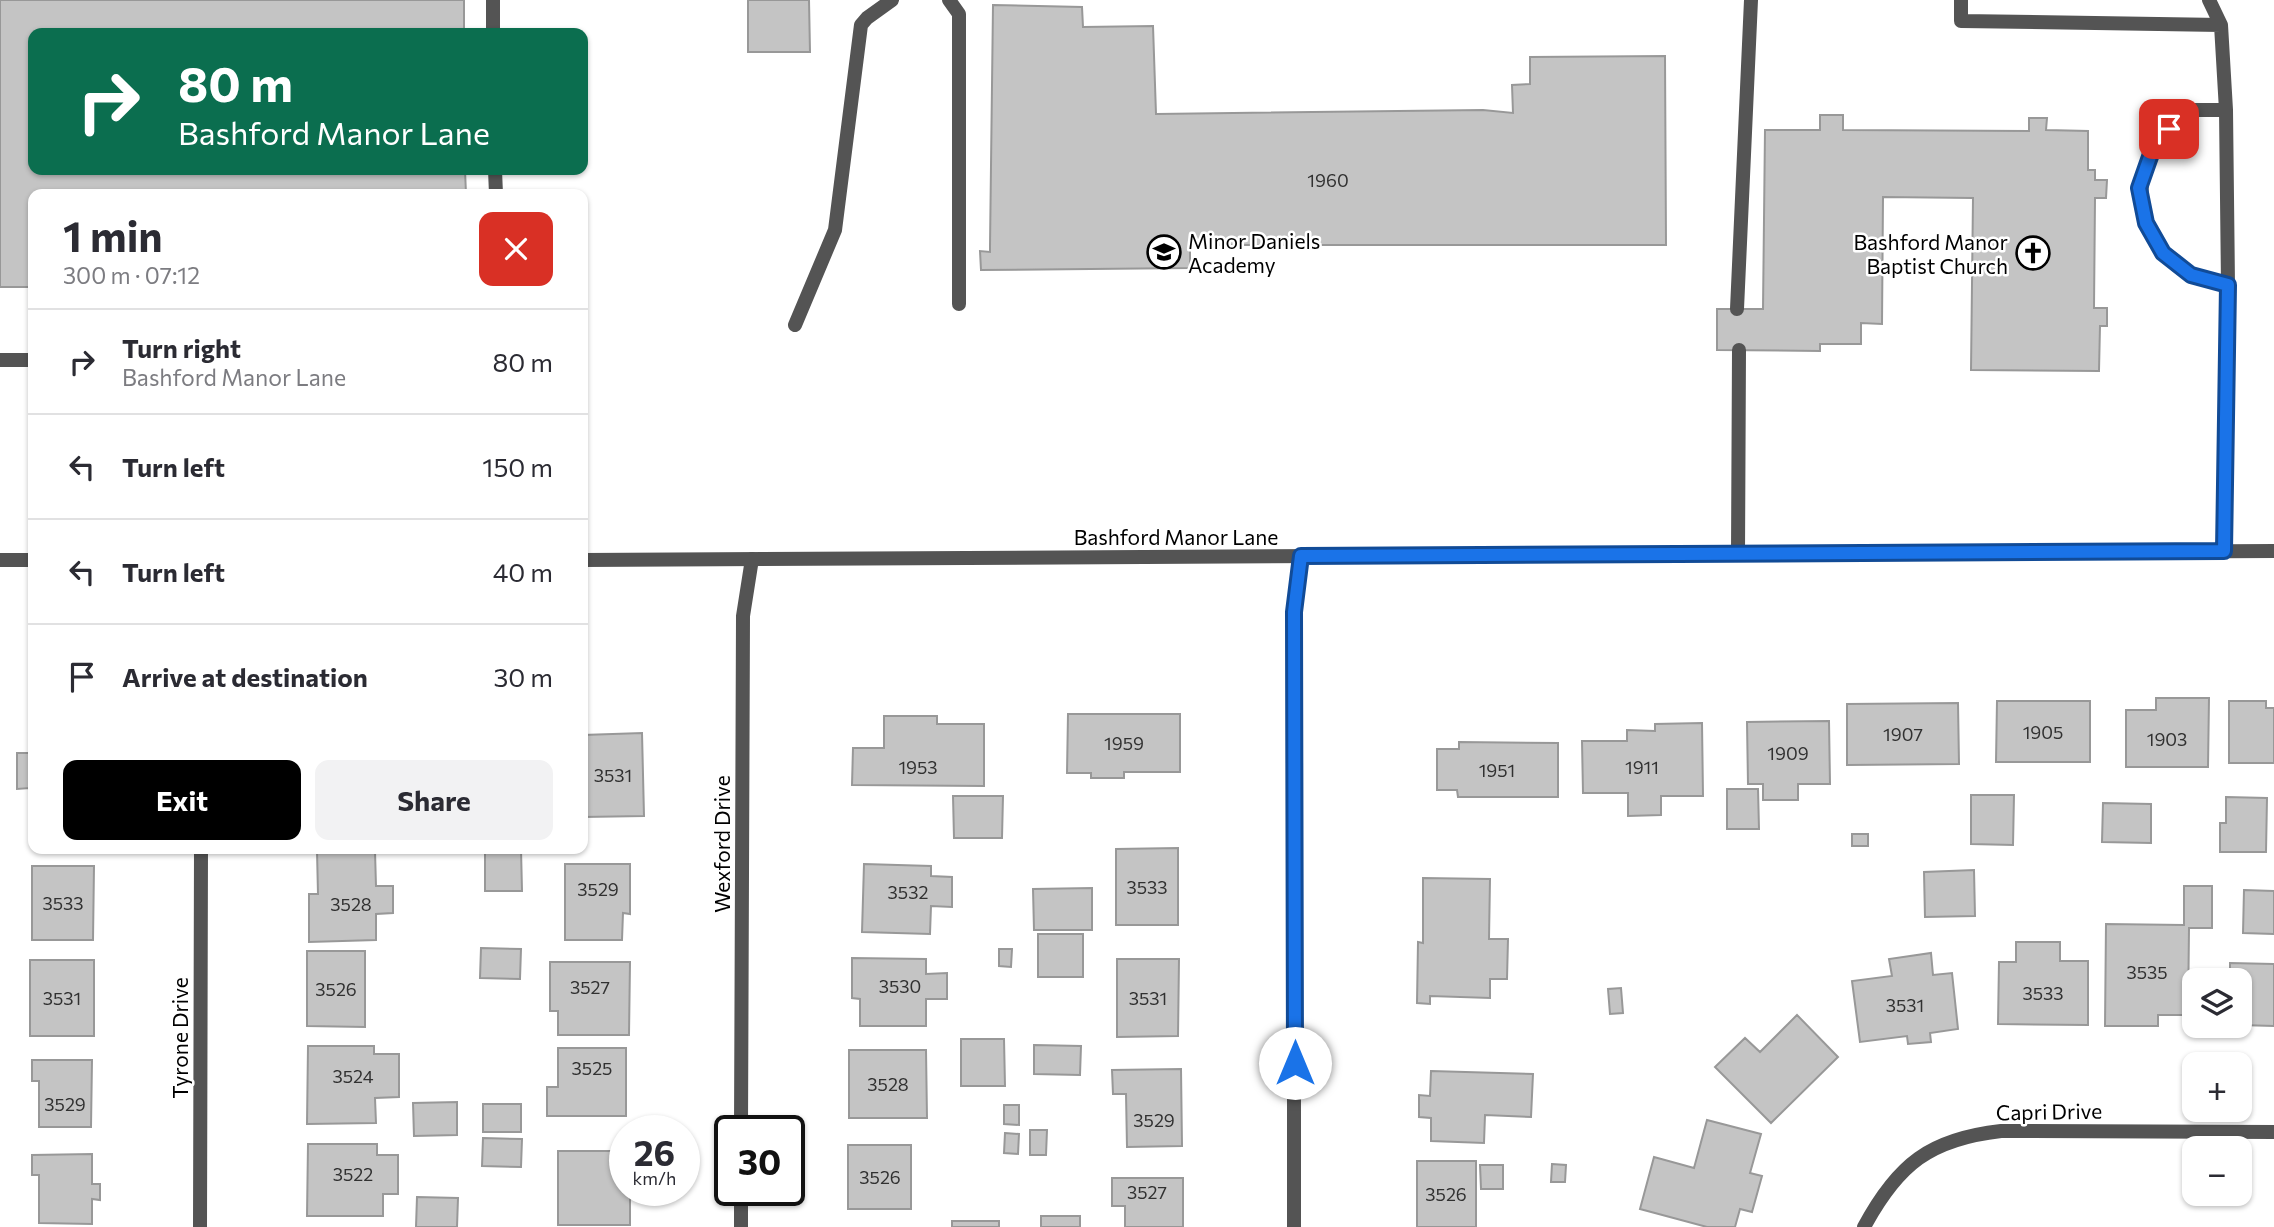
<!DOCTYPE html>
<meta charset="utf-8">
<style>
:root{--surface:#fff;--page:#f2f2f3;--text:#2b2b33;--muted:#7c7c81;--line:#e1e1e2;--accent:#000}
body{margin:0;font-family:Commissioner,sans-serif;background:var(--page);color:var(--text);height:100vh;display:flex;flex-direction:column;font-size:26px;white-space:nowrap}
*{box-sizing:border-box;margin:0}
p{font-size:23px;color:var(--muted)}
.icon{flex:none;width:38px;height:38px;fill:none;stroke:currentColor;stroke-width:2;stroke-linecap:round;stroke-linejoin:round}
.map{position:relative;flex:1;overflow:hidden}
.drawer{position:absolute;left:28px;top:189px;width:560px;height:665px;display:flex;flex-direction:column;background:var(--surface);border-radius:14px;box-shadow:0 2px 5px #0004}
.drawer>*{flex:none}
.hud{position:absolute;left:28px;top:28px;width:560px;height:147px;border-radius:14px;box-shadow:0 2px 5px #0004;background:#0b6e4f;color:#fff;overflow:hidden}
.fabs{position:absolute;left:2182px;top:968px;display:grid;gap:14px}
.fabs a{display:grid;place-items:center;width:70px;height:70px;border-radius:14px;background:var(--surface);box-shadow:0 2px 5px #0004;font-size:35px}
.speed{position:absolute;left:609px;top:1115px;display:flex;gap:14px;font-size:35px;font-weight:700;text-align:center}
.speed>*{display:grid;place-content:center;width:91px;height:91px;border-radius:50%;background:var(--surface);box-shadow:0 2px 5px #0004;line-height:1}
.speed small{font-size:18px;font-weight:400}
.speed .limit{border:4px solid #111;border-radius:10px;background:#fff;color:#111}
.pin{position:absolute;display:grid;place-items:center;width:60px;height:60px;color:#fff;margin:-30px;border-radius:14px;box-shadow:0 4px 10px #0006}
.me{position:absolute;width:77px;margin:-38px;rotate:0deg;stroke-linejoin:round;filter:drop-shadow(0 0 5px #0008)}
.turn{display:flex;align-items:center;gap:24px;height:147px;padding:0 35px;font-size:32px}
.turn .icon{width:91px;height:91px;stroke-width:2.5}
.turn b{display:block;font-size:49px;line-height:60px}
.round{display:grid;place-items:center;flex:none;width:74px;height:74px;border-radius:14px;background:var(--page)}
.overview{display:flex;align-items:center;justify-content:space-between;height:119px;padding:0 35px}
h1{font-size:42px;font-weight:700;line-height:52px}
.button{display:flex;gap:14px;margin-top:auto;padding:14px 35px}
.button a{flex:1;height:80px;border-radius:14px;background:var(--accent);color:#fff;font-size:28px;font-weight:700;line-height:80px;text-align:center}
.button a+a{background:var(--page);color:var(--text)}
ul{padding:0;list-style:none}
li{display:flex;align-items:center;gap:21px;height:105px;padding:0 35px;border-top:2px solid var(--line)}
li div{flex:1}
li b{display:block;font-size:26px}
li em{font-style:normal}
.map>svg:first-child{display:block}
.building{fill:#c4c4c4;stroke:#989898;stroke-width:2}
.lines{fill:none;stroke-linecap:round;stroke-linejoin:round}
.service{stroke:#545454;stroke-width:14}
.minor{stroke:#545454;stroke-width:14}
.tertiary{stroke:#545454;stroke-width:14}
.route-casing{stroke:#114b97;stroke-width:18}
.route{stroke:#1a73e8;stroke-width:12}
.labels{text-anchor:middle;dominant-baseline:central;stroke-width:5;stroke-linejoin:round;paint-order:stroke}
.number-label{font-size:18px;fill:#313131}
.poi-label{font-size:21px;fill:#000;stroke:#fff;text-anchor:start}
.street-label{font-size:21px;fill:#000;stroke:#fff}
</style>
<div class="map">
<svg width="2274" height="1227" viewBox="0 0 2274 1227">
<rect width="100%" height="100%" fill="#fff"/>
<!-- building -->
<path class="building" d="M0,0H464V33H33V170H465L466,194H33V287H0Z
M748,0H809L810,52H748Z
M993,5L1082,7L1083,27L1153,26L1156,114L1483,110L1513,113L1512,85L1530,84V57L1665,56L1666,245H1190V268L981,270L980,251L990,252V246Z
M1820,115H1843V130L2029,131V118H2047L2046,130L2088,131V170H2095V180H2107L2106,198H2095L2094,308H2107V326H2100L2099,371L1971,370L1973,198L1883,197L1882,324L1861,323V344H1820V351L1717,350V309H1763L1765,130H1820Z
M2156,698H2209L2208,767H2126V710H2156Z
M1997,701H2090V762H1996Z
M2229,701H2266V708H2274V763H2229Z
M1958,703L1959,764L1847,765V704Z
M1068,714H1180V772H1124V778H1091V773H1067Z
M884,716H937V724H984V786L852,785L853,748H884Z
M1829,721L1830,784H1798V800H1763V784H1748L1747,722Z
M32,722L33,807H30V788L17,789V753H33Z
M1702,723L1703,796H1661V815L1628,816V793H1583L1582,741H1627V730L1655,731V724Z
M642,733L644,816L583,817V735Z
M1459,742L1558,743V797H1458L1457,790H1437V749H1459Z
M1727,789H1758L1759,829H1727Z
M1971,795H2014L2013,845L1971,844Z
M953,796H1003L1002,838H954Z
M2226,797L2267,798L2266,852H2220V823H2226Z
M2103,803L2151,804V843L2102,842Z
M1852,834H1868V846H1852Z
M1178,848V925H1116V849Z
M485,849H521L522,891H485Z
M317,851H375L376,886H393V913L376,914V940L309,942V894H318Z
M565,864H630V914L623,913L622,940H565Z
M864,864L931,866V876L952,877V907L931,906L930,934L862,932Z
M32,866H94L93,940H32Z
M1974,870L1975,916L1925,917L1924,872Z
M1423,878L1490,879L1489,939H1508L1507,979H1490V998L1430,996V1004L1417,1003L1418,942L1423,943Z
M2184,886H2212V928H2189L2188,1015H2158V1026H2105L2106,924L2184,925Z
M1092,888V930H1034L1033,889Z
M2244,890L2274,891V934L2243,933Z
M1038,934H1083V977H1038Z
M2016,942H2060V961H2088V1025L1998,1024L1999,962H2016Z
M481,948L521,949L520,979L480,978Z
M999,949H1012L1011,967L999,966Z
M307,951H365V1027L307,1026Z
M1931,953L1933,975L1952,973L1958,1029L1930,1033L1931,1042L1908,1044L1907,1036L1860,1042L1852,981L1892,976L1889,959Z
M852,958L926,959V974L947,973V999H926V1026H860V999L852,998Z
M1117,959H1179L1178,1036L1117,1037Z
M30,960H94V1036H30Z
M550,962H630L629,1035H558V1011H550Z
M2230,963L2274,964V1026L2240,1025V980H2230Z
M1621,988L1623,1013L1610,1014L1608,989Z
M1797,1015L1838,1057L1771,1123L1715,1067L1745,1038L1760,1052Z
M961,1039H1004L1005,1086H961Z
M1034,1045L1081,1046L1080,1075L1034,1074Z
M308,1046H374V1054H399V1097L375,1098L376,1123L307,1124Z
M558,1048H626V1116H547V1087H558Z
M849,1050H926L927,1118H849Z
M32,1060H92L91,1127H39V1081H32Z
M1181,1069L1182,1146L1127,1147L1126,1094H1113L1112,1070Z
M1431,1071L1533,1074L1531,1117L1485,1115L1484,1143L1431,1141V1118L1419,1117V1095L1430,1096Z
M457,1102V1135L414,1136L413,1103Z
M483,1104H521V1132H483Z
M1004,1105H1019V1125L1004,1124Z
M1707,1120L1761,1134L1750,1173L1762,1176L1752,1212L1740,1209L1735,1227H1707L1640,1209L1654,1157L1694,1168Z
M1030,1130H1047L1046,1155H1030Z
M1005,1133L1019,1134L1018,1154L1004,1153Z
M483,1138L522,1139L521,1167L482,1166Z
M308,1144H377V1155H398V1194H383V1216H307Z
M848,1145H911V1209H848Z
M558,1151H625V1190H630V1225H558Z
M92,1154V1184H100V1200L92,1199V1224L39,1223V1175H32V1155Z
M1417,1161H1476V1227H1417Z
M1552,1164L1566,1165L1565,1182H1551Z
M1480,1165H1503V1189H1481Z
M1112,1178H1183V1227H1125V1206H1112Z
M417,1197L458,1198L457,1227H416Z
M1041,1216H1080V1227H1041Z
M952,1221H999V1227H952Z"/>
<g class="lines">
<!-- service -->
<path class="service" d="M493,0V33
M949,0L959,14V304
M1961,0V21L2221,25
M2209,0L2221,25L2226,110L2228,285L2224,551
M2226,110H2188C2150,148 2125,185 2154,237C2162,252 2175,267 2191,275C2202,280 2216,282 2228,285
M495,170L496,194
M1737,309L1751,0
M795,325L835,230L861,25L867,18L892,0
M0,360H33
M1738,554L1739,350"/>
<!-- minor -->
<path class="minor" d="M741,1130L743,616L752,559
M200,1227L201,849
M741,1227V1190
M1294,1227V612L1301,556
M1864,1227C1898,1164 1930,1139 2001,1131L2274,1132"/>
<!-- tertiary -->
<path class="tertiary" d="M0,560H33
M583,560L2274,551"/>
</g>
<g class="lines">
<defs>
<path id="route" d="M1295,1063L1294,612L1301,556L2224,551L2228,285L2191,275L2163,253L2146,223L2139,188L2152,151L2169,129"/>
</defs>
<!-- route casing -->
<use href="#route" class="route-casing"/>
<!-- route -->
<use href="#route" class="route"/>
</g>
<!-- icons -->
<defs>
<symbol id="school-ring" viewBox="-11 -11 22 22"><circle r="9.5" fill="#fff" stroke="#000" stroke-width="1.5"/><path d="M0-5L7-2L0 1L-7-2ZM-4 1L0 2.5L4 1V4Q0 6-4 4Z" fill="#000"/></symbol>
<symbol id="church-ring" viewBox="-11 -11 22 22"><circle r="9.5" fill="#fff" stroke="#000" stroke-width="1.5"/><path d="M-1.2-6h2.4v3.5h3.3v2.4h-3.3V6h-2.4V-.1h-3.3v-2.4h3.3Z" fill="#000"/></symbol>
</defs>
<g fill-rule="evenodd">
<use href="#school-ring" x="1145" y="233" width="38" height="38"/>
<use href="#church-ring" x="2014" y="234" width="38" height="38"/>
</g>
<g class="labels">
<!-- number labels -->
<g class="number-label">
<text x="1328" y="180">1960</text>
<text x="2043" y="732">1905</text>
<text x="1903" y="734">1907</text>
<text x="2167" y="739">1903</text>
<text x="1124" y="743">1959</text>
<text x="1788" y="753">1909</text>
<text x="918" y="767">1953</text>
<text x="1642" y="767">1911</text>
<text x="1497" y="770">1951</text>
<text x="613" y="775">3531</text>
<text x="1147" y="887">3533</text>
<text x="598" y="889">3529</text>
<text x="908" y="892">3532</text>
<text x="63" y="903">3533</text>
<text x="351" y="904">3528</text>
<text x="2147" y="972">3535</text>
<text x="900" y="986">3530</text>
<text x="590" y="987">3527</text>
<text x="336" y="989">3526</text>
<text x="2043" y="993">3533</text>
<text x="62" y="998">3531</text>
<text x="1148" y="998">3531</text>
<text x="1905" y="1005">3531</text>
<text x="592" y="1068">3525</text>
<text x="353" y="1076">3524</text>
<text x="888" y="1084">3528</text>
<text x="65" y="1104">3529</text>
<text x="1154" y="1120">3529</text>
<text x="353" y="1174">3522</text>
<text x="880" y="1177">3526</text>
<text x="1147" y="1192">3527</text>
<text x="1446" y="1194">3526</text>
</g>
<!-- poi labels -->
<g class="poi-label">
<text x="1188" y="240">Minor Daniels<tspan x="1188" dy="24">Academy</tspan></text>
<text x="2008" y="241" text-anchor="end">Bashford Manor<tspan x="2008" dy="24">Baptist Church</tspan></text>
</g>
<!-- street labels -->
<g class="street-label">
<text x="1176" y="536">Bashford Manor Lane</text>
<text transform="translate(721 844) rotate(-90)">Wexford Drive</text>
<text transform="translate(179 1038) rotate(-90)">Tyrone Drive</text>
<text transform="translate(2049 1111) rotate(-1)">Capri Drive</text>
</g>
</g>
</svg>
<div class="fabs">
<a><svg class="icon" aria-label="layers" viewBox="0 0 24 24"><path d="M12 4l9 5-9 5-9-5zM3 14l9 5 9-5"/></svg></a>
<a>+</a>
<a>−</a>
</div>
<div class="speed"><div>26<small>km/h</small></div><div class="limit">30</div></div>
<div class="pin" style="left:2169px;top:129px;background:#d93025"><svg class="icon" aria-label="arrive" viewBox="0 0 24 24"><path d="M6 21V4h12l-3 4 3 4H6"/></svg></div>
<svg class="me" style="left:1295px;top:1063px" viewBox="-20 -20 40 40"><circle r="19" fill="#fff"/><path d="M0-13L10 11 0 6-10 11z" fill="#1a73e8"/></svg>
<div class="hud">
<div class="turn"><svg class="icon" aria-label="right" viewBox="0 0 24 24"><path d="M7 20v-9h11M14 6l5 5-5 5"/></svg><div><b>80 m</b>Bashford Manor Lane</div></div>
</div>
<section class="drawer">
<div class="overview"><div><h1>1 min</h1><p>300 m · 07:12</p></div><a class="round" style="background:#d93025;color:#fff"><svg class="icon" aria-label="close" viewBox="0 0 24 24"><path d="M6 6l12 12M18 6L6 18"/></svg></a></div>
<ul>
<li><svg class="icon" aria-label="right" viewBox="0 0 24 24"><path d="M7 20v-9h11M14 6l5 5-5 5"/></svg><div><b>Turn right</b><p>Bashford Manor Lane</p></div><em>80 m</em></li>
<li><svg class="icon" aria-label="left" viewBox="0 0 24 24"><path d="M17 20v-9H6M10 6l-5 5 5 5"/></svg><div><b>Turn left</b></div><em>150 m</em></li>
<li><svg class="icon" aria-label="left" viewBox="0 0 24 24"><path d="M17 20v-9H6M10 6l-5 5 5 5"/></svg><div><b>Turn left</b></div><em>40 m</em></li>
<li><svg class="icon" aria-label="arrive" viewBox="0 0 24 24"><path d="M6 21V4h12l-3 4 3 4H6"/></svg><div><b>Arrive at destination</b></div><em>30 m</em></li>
</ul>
<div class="button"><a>Exit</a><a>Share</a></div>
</section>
</div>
